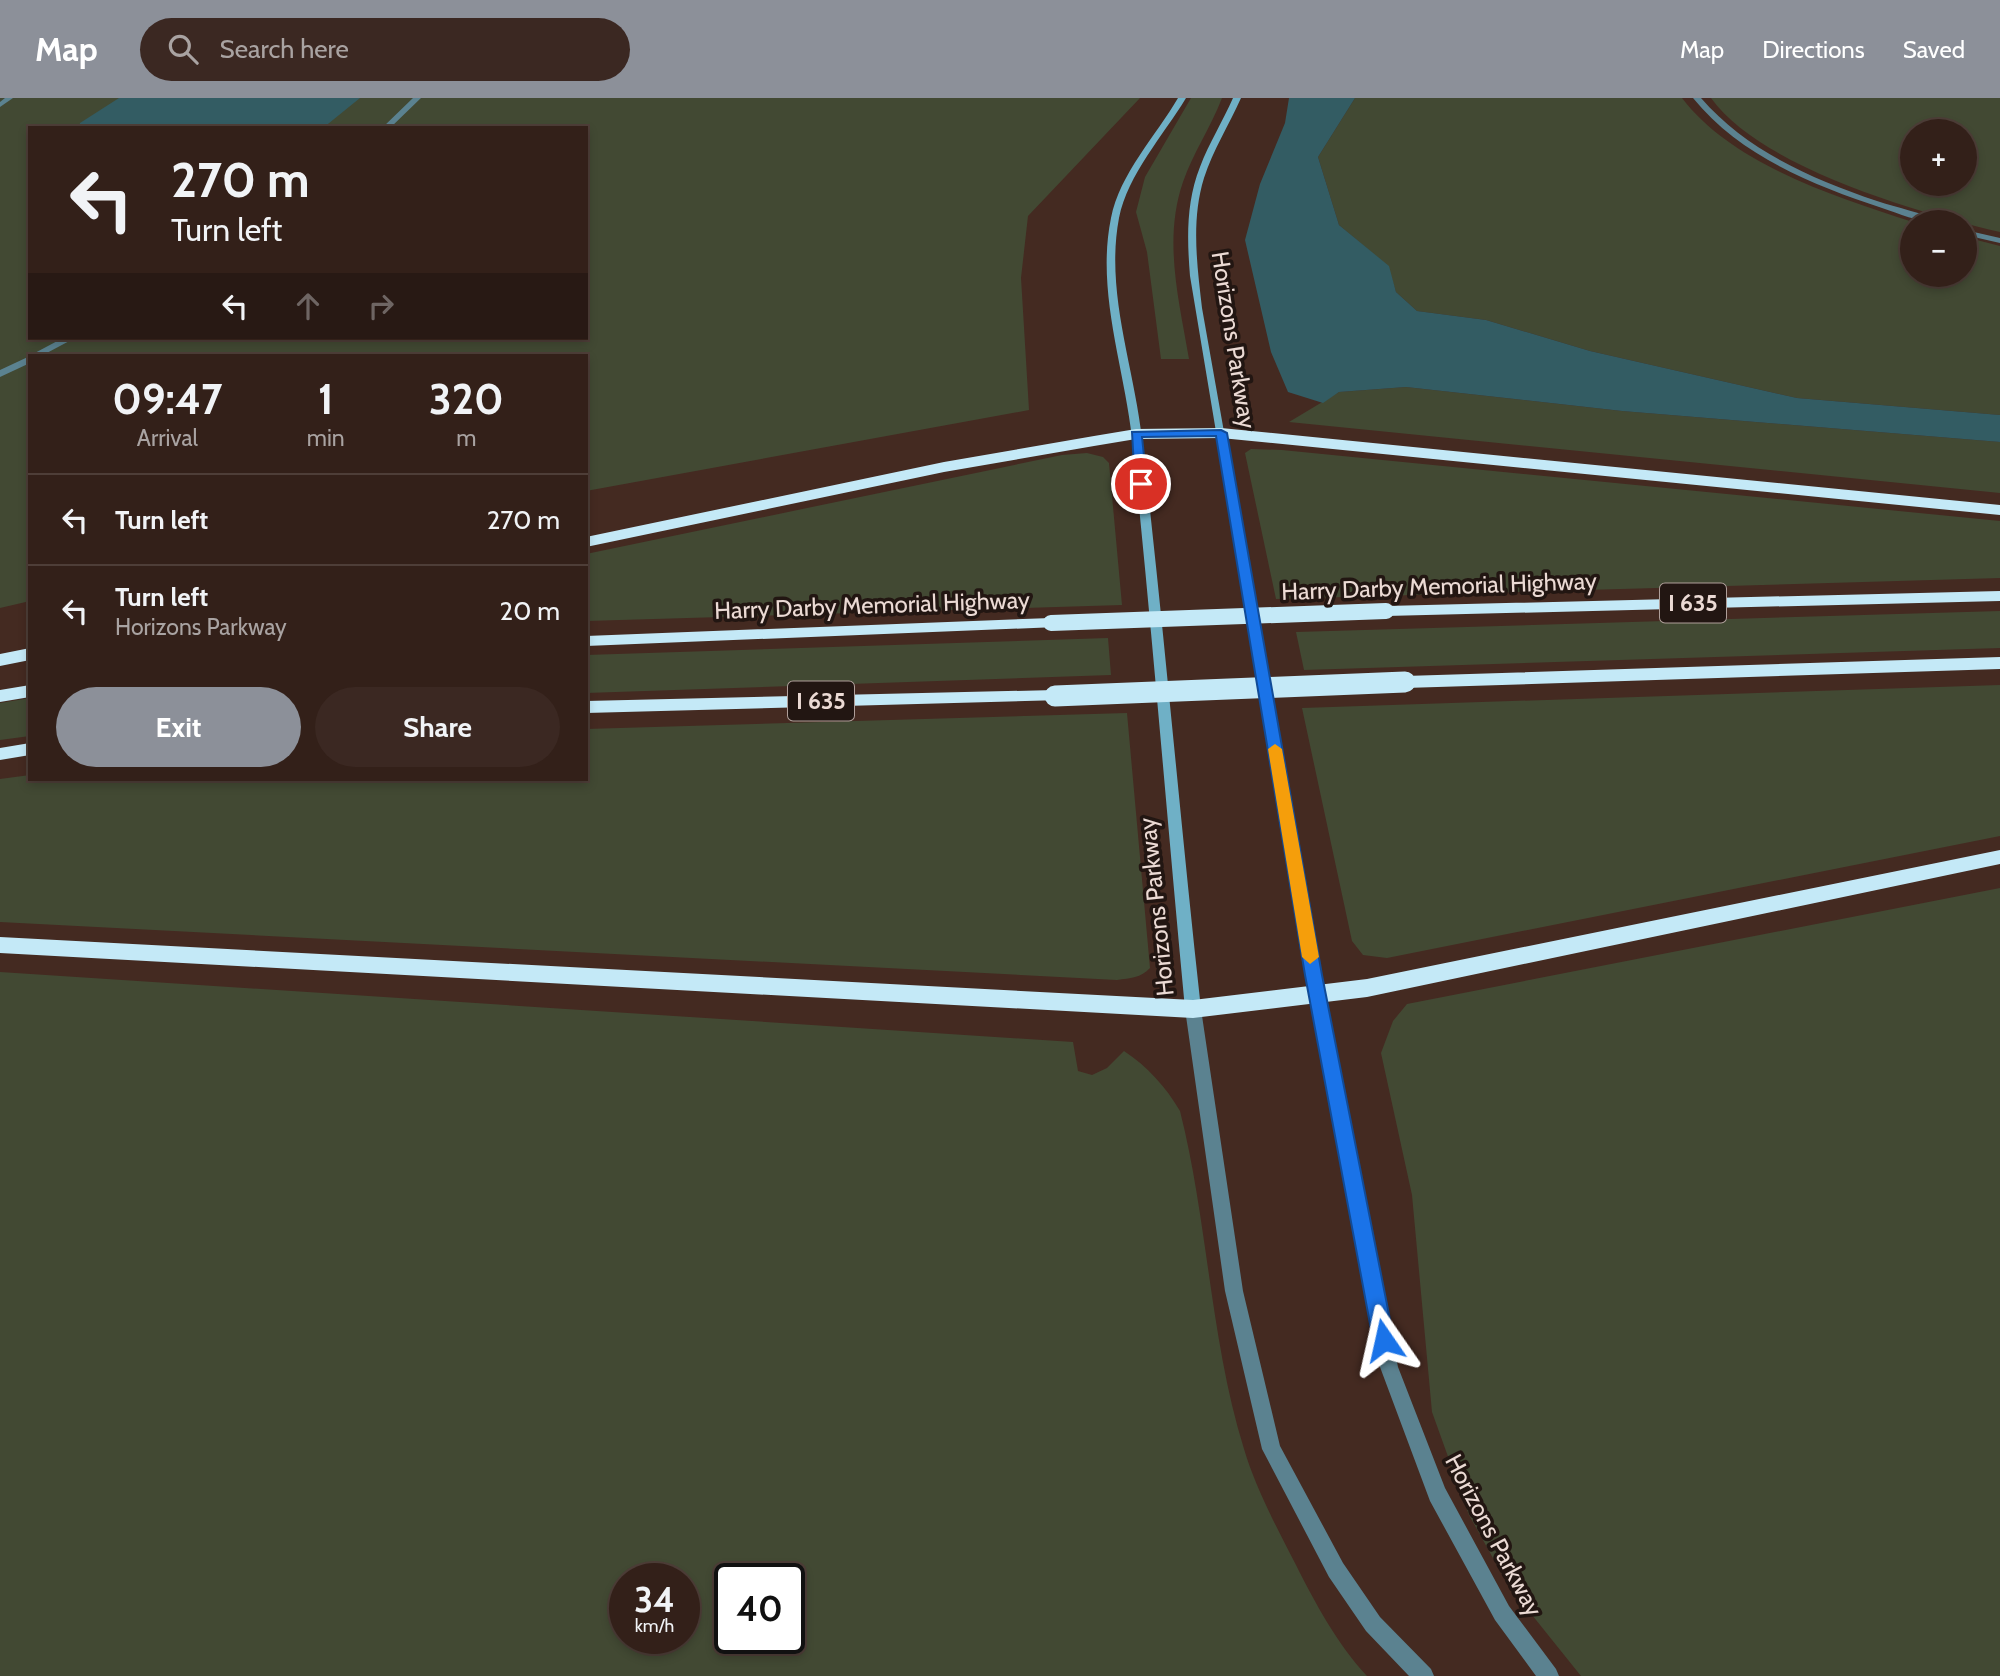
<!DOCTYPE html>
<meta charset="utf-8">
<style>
:root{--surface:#332019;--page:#3b2822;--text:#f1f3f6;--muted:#a9a3a2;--line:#4e3e38;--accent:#8c9099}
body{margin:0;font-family:Cabin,sans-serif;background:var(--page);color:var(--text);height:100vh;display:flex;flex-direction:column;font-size:26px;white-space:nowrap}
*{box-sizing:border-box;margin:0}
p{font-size:23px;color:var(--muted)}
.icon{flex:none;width:38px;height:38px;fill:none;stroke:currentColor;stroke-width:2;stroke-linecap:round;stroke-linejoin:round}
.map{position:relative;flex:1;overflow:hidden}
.details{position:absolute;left:28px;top:256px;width:560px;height:427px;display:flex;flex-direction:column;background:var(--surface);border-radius:0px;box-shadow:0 4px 10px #0003,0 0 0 2px var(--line)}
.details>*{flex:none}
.hud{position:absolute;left:28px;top:28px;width:560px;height:214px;border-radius:0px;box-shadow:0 4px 10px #0003,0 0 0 2px var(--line);background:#332019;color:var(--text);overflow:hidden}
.buttons{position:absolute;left:1900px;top:21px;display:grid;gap:14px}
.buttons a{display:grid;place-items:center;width:77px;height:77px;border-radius:50%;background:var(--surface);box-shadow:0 4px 10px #0003,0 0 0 2px var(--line);font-size:35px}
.speed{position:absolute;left:609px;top:1465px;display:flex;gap:14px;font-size:35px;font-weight:700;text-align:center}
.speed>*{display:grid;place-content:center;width:91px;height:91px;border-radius:50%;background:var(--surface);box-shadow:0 4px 10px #0003,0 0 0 2px var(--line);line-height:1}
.speed small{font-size:18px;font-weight:400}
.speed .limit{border:4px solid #111;border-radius:10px;background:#fff;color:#111}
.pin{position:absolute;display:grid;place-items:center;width:60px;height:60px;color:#fff;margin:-30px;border:4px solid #fff;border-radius:50%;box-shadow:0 2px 7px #0007}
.me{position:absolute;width:77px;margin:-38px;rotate:349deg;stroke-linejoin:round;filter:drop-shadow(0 0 5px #0008)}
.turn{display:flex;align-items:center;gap:24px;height:147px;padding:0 28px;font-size:32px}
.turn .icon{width:91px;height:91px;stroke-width:2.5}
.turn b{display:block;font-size:49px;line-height:60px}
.lanes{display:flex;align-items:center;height:66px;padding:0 28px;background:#0003;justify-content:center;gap:35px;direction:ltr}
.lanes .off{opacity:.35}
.eta{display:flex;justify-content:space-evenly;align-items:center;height:119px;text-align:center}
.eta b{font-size:42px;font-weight:800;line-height:49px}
.button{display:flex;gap:14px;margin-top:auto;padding:14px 28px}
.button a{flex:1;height:80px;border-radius:42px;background:var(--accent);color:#fff;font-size:28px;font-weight:800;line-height:80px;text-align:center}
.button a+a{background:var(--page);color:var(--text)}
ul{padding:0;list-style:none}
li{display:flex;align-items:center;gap:21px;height:91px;padding:0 28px;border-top:2px solid var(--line)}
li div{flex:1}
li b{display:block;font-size:26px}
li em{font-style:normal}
header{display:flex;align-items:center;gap:42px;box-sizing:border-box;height:98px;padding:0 35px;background:var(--accent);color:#fff}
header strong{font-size:33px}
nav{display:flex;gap:38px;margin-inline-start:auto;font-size:24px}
.search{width:490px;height:63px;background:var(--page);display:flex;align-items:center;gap:18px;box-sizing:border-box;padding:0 24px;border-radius:38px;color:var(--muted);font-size:26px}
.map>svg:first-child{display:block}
.green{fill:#424933;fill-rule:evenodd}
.water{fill:#335c63}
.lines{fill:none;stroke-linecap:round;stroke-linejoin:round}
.service{fill:#5b8290;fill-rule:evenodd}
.minor{fill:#5b8290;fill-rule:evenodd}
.tertiary{fill:#5b8290;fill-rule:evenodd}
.secondary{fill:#6fb0c6;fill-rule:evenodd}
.motorway{fill:#c4e9f7;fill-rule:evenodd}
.motorway-bridge-far1{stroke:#c4e9f7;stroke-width:16}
.motorway-bridge{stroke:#c4e9f7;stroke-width:21}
.route{fill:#1a73e8;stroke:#114b97;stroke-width:2}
.slow{fill:#f59e0b}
.labels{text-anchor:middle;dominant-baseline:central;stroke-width:7;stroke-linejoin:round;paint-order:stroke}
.shield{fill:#221612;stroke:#af9f9a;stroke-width:2}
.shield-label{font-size:23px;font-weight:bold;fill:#ebdad4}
.street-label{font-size:24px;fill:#ebdad4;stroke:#221612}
</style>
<header>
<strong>Map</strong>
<div class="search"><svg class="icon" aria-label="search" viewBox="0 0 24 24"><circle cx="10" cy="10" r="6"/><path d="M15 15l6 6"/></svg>Search here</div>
<nav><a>Map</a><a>Directions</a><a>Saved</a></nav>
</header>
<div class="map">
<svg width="2000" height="1578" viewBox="0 0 2000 1578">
<rect width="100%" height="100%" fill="#442a21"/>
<!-- green -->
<path class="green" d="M0,0H1140L1028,118L1021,180L1029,312L586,393V257H30V503L0,510ZM30,30H586V240H30Z
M1191,0H1222C1211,29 1193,55 1183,84C1163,142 1179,202 1189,261H1161L1147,154L1136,114L1145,79Z
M1355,0H1682C1733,67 1837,99 1913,124V177H1965V139L2000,148V317L1797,300L1590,253L1486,222L1417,213L1396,194L1388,168L1339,127L1318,59Z
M1711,0H2000V134C1920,115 1761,70 1711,0ZM1913,33H1965V86H1913Z
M1406,289L1622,313L2000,344V395L1289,324L1339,294Z
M1251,351L1282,352L2000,423V480L1276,501L1245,355Z
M1087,355L1103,359L1109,365L1122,507L586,523V456L1062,357Z
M2000,513V550L1304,572L1296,534Z
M1108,540L1111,577L586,595V557Z
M2000,587V738L1387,860L1363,857L1352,843L1302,610Z
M30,600V638L0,642V605Z
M1127,615L1150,870C1141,880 1130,880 1117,882L0,824V681L30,677V681H586V631Z
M2000,790V1578H1581L1508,1487L1469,1417L1432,1314L1412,1097L1381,955L1393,923L1407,906Z
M0,874L1073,944L1078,973L1092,977L1107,970L1124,953C1147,968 1166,989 1180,1013C1208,1124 1210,1241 1244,1351C1256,1391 1277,1430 1296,1467C1315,1505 1338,1547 1367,1578H0ZM625,1480H684V1540H625ZM730,1480H789V1540H730Z"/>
<!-- water -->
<path class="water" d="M119,0H360L323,30H79L80,25Z
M1289,0H1355L1318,59L1339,127L1389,168L1396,194L1417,213L1486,222L1590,253L1797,300L2000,317V344L1622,313L1406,289L1339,294L1323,305L1288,294L1271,254L1245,142L1260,86L1285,25Z"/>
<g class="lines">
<!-- service -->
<path class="service" d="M5,0H13L0,9V4Z"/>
<!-- minor -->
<path class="minor" d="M413,0H421L390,30H382Z
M1693,0H1701C1747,53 1812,81 1877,103C1897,110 1922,114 1939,124C1920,125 1900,116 1882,110C1813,87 1740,58 1693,0Z
M1965,132L2000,140V145L1965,137Z
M63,240H75L43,257H31Z
M30,258V265L0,279V272Z"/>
<!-- tertiary -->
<path class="tertiary" d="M1317,891L1322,893L1324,897L1398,1269L1445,1390L1509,1508L1556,1571L1559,1578H1536L1495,1522L1430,1403L1380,1269L1310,897L1312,893Z
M1193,905L1198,907L1201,911L1243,1193L1280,1348L1343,1465L1380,1519L1431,1571L1434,1578H1409L1366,1533L1329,1479L1262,1351L1225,1193L1185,911L1188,907Z"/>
<!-- secondary -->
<path class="secondary" d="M1178,0H1186C1163,38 1128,76 1119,120C1105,194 1134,268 1142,341C1164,530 1180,721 1201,911L1198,915H1188L1185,911C1167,721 1152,530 1132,340C1124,268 1096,193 1111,120C1120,75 1156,38 1178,0Z
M1233,0H1241C1229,27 1213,52 1204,80C1191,122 1197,167 1202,210L1324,897L1322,901H1312L1310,897L1190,178C1187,141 1186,104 1200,69C1209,45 1223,23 1233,0Z"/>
<!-- motorway -->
<path class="motorway" d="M1221,330L2000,407V417L1221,340L1136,341L1094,348L944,374L586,449V439L944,364L1094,338L1136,331Z
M2000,493V503L1386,518L1377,513L1386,508Z
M1051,520L1060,525L1057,529L586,548V538Z
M30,550V562L0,568V556Z
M2000,559V571L1405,590L1396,584L1405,578Z
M30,587V599L0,604V592Z
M1055,592L1064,598L1062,602L586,615V603Z
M30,645V657L0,662V650Z
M2000,752V766L1367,899L1193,920L0,855V839L1193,902L1367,881Z"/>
<!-- motorway-bridge-far1 -->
<path class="motorway-bridge-far1" d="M1051,525L1386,513"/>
<!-- motorway-bridge -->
<path class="motorway-bridge" d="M1055,598L1405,584"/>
</g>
<!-- route -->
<path class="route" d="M1221,332L1227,335L1322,877L1394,1242L1391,1249L1384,1252L1376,1249L1373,1242L1305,877L1216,338L1142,339L1147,386L1141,389L1135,386L1132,334Z"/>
<!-- slow -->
<path class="slow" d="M1275,646L1282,651L1319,859L1310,866L1302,859L1268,651Z"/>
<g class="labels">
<!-- shield labels -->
<g class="shield">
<rect x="1660" y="485.5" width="66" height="39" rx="5"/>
<rect x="788" y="583.5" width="66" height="39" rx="5"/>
</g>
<g class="shield-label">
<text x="1693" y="505">I 635</text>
<text x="821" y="603">I 635</text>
</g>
<!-- street labels -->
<g class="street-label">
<text transform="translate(1234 242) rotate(81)">Horizons Parkway</text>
<text transform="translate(1439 488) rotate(-2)">Harry Darby Memorial Highway</text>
<text transform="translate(872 507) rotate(-2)">Harry Darby Memorial Highway</text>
<text transform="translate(1156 809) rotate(-96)">Horizons Parkway</text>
<text transform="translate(1494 1437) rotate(62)">Horizons Parkway</text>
</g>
</g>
</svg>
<div class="buttons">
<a>+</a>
<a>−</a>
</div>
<div class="speed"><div>34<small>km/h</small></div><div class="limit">40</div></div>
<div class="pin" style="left:1141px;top:386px;background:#d93025"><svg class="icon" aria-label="arrive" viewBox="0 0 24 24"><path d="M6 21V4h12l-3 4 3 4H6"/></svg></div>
<svg class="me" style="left:1384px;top:1242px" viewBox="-20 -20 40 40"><path d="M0-17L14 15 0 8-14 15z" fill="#1a73e8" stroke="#fff" stroke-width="4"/></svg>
<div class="hud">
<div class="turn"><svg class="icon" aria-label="left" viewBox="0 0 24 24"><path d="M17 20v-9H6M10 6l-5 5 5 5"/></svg><div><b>270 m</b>Turn left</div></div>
<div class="lanes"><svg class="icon" aria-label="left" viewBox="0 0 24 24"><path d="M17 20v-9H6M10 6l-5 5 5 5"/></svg><svg class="icon off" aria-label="ahead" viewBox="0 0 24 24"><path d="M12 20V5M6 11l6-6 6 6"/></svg><svg class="icon off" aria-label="right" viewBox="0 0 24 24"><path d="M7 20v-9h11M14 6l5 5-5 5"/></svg></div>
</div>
<section class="details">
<div class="eta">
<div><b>09:47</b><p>Arrival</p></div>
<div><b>1</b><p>min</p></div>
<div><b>320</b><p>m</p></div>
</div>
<ul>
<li><svg class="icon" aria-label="left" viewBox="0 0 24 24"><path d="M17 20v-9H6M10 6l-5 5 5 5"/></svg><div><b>Turn left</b></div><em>270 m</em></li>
<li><svg class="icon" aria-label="left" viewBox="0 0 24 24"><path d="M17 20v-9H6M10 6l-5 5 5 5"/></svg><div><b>Turn left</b><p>Horizons Parkway</p></div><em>20 m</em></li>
</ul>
<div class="button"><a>Exit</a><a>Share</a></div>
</section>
</div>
